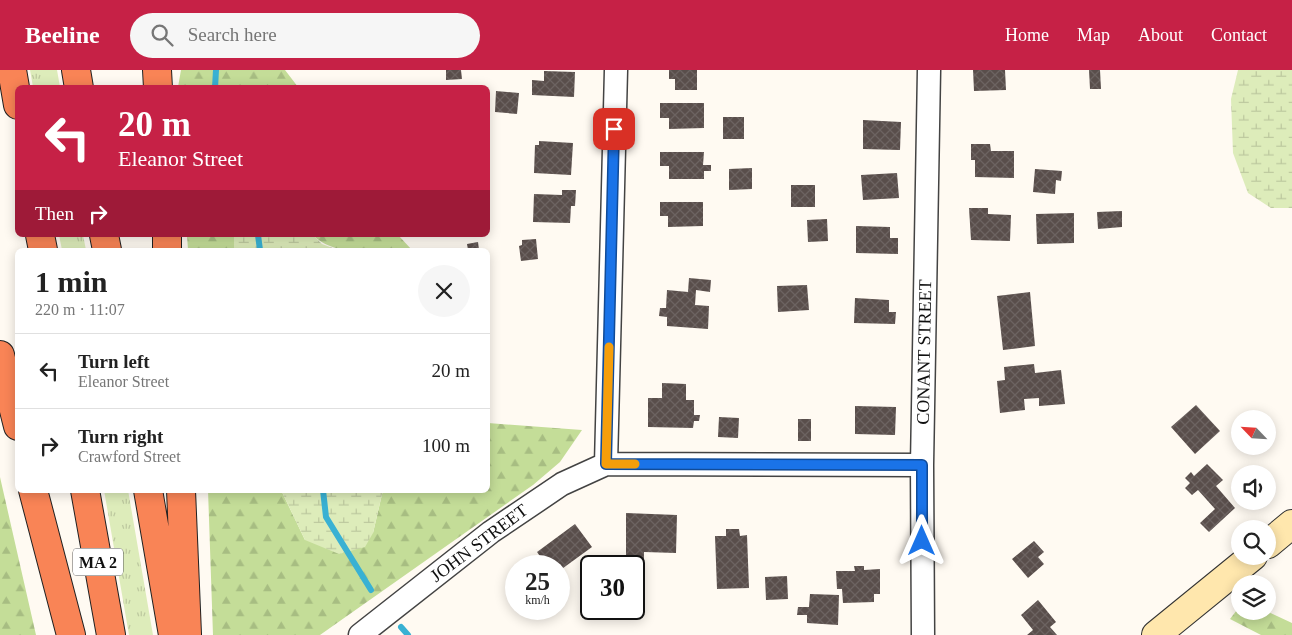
<!DOCTYPE html>
<meta charset="utf-8">
<style>
:root{--surface:#fff;--page:#f6f6f6;--text:#222;--muted:#767676;--line:#e0e0e0;--accent:#c62146}
body{margin:0;font-family:"Times New Roman",serif;background:var(--page);color:var(--text);height:100vh;display:flex;flex-direction:column;font-size:19px;white-space:nowrap}
*{box-sizing:border-box;margin:0}
p{font-size:16px;color:var(--muted)}
.icon{flex:none;width:28px;height:28px;fill:none;stroke:currentColor;stroke-width:2;stroke-linecap:round;stroke-linejoin:round}
.map{position:relative;flex:1;overflow:hidden}
.sheet{position:absolute;left:15px;top:178px;width:475px;height:245px;display:flex;flex-direction:column;background:var(--surface);border-radius:8px;box-shadow:0 2px 12px #0003}
.sheet>*{flex:none}
.guide{position:absolute;left:15px;top:15px;width:475px;height:152px;border-radius:8px;box-shadow:0 2px 12px #0003;background:#c62146;color:#fff;overflow:hidden}
.needle{width:32px;rotate:295deg}
.buttons{position:absolute;left:1231px;top:340px;display:grid;gap:10px}
.buttons a{display:grid;place-items:center;width:45px;height:45px;border-radius:50%;background:var(--surface);box-shadow:0 2px 12px #0003;font-size:25px}
.speed{position:absolute;left:505px;top:485px;display:flex;gap:10px;font-size:25px;font-weight:700;text-align:center}
.speed>*{display:grid;place-content:center;width:65px;height:65px;border-radius:50%;background:var(--surface);box-shadow:0 2px 12px #0003;line-height:1}
.speed small{font-size:12px;font-weight:400}
.speed .limit{border:2px solid #111;border-radius:8px;background:#fff;color:#111}
.pin{position:absolute;display:grid;place-items:center;width:42px;height:42px;color:#fff;margin:-21px;border-radius:10px;box-shadow:0 2px 8px #0006}
.me{position:absolute;width:55px;margin:-28px;rotate:0deg;stroke-linejoin:round;filter:drop-shadow(0 0 4px #0008)}
.turn{display:flex;align-items:center;gap:18px;height:105px;padding:0 20px;font-size:22px}
.turn .icon{width:65px;height:65px;stroke-width:2.5}
.turn b{display:block;font-size:35px;line-height:42px}
.then{display:flex;align-items:center;height:48px;padding:0 20px;background:#0003;gap:10px;font-size:19px}
.round{display:grid;place-items:center;flex:none;width:52px;height:52px;border-radius:26px;background:var(--page)}
.overview{display:flex;align-items:center;justify-content:space-between;height:85px;padding:0 20px}
h1{font-size:30px;font-weight:700;line-height:38px}
ul{padding:0;list-style:none}
li{display:flex;align-items:center;gap:15px;height:75px;padding:0 20px;border-top:1px solid var(--line)}
li div{flex:1}
li b{display:block;font-size:19px}
li em{font-style:normal}
header{display:flex;align-items:center;gap:30px;box-sizing:border-box;height:70px;padding:0 25px;background:var(--accent);color:#fff}
header strong{font-size:24px}
nav{display:flex;gap:28px;margin-inline-start:auto;font-size:18px}
.search{width:350px;height:45px;background:var(--page);display:flex;align-items:center;gap:12px;box-sizing:border-box;padding:0 18px;border-radius:28px;color:var(--muted);font-size:19px}
.map>svg:first-child{display:block}
.grass{fill:url(#grass-tufts)}
.forest{fill:url(#forest-firs)}
.wetland{fill:url(#wetland-marsh)}
.lines{fill:none;stroke-linecap:round;stroke-linejoin:round}
.stream{stroke:#39b1d3;stroke-width:6}
.building{fill:url(#building-cross-hatch)}
.street-casing{stroke:#434343;stroke-width:25}
.secondary-casing{stroke:#323232;stroke-width:30}
.highway-casing{stroke:#212121;stroke-width:30}
.street{stroke:#fff;stroke-width:22}
.secondary{stroke:#ffe7ad;stroke-width:28}
.highway{stroke:#f98456;stroke-width:28}
.route-casing{stroke:#114b97;stroke-width:12}
.route{stroke:#1a73e8;stroke-width:9}
.slow{stroke:#f59e0b;stroke-width:9}
.labels{text-anchor:middle;dominant-baseline:central;stroke-width:5;stroke-linejoin:round;paint-order:stroke}
.shield{fill:#fff;stroke:#585858;stroke-width:1}
.shield-label{font-size:16px;font-weight:bold;fill:#101010}
.street-label{font-size:18px;fill:#101010;stroke:#fff}
</style>
<header>
<strong>Beeline</strong>
<div class="search"><svg class="icon" aria-label="search" viewBox="0 0 24 24"><circle cx="10" cy="10" r="6"/><path d="M15 15l6 6"/></svg>Search here</div>
<nav><a>Home</a><a>Map</a><a>About</a><a>Contact</a></nav>
</header>
<div class="map">
<svg width="1292" height="565" viewBox="0 0 1292 565">
<defs>
<pattern id="grass-tufts" width="24" height="20" patternUnits="userSpaceOnUse" patternTransform="scale(1.25)"><rect width="24" height="20" fill="#ddecba"/><path d="M3 7l-1-3M5 7V3M7 7l1-3M15 17l-1-3M17 17v-4M19 17l1-3" fill="none" stroke="#bdc99f"/></pattern>
<pattern id="forest-firs" width="22" height="20" patternUnits="userSpaceOnUse" patternTransform="scale(1.25)"><rect width="22" height="20" fill="#c4dd98"/><path d="M5 1l3.5 6h-7zM16 11l3.5 6h-7z" fill="#a7bd82"/></pattern>
<pattern id="wetland-marsh" width="20" height="14" patternUnits="userSpaceOnUse" patternTransform="scale(1.25)"><rect width="20" height="14" fill="#ddecba"/><path d="M1 5h8M5 5V1M11 12h8M15 12V8" fill="none" stroke="#bdc99f"/></pattern>
<pattern id="building-cross-hatch" width="8" height="8" patternUnits="userSpaceOnUse" patternTransform="scale(1.25)"><rect width="8" height="8" fill="#594e4b"/><path d="M0 0l8 8M0 8l8-8" fill="none" stroke="#6c6361"/></pattern>
</defs>
<rect width="100%" height="100%" fill="#fffaf2"/>
<!-- grass -->
<path class="grass" d="M30,0H57L60,17H33Z
M59,165H83L86,180H62Z
M104,420H128L153,565H129Z"/>
<!-- forest -->
<path class="forest" d="M181,0H285L298,17H178Z
M187,165H234V180H188Z
M313,165H398L412,180C380,180 337,189 313,165Z
M488,353L582,360L560,392L533,415L320,565H213L208,420H281L305,470L373,463L383,420H488Z
M0,407L36,565H0Z
M1240,536V541H1266L1292,553V565H1261L1230,549Z"/>
<!-- wetland -->
<path class="wetland" d="M1238,0H1292V138H1271L1248,123L1233,83L1231,29Z
M234,165H313L322,174L338,180H234Z
M281,420H383L373,463L365,477L339,484L305,470Z"/>
<g class="lines">
<!-- stream -->
<path class="stream" d="M215,18L216,0
M258,165L260,180
M323,420L326,447L371,520
M401,557L408,565"/>
</g>
<!-- building -->
<path class="building" d="M446,0H461L462,9L446,10Z
M669,0H697V20H675V9H669Z
M973,0H1005L1006,20L974,21Z
M1089,0H1100L1101,19H1090Z
M544,1L575,2L574,27L532,25V10L544,11Z
M496,21L519,23L517,44L495,42Z
M660,33H704V58L669,59V48H660Z
M723,47H744V69H723Z
M863,50L901,52L900,80L863,79Z
M539,71L573,73L571,105L534,103L535,75H539Z
M971,74H990L991,81H1014V108L975,107V90H971Z
M660,82H704L703,95H711V101H704V109H669V96H660Z
M752,98V119L729,120V99Z
M1035,99L1062,101L1061,111L1056,110L1055,124L1033,122Z
M897,103L899,128L863,130L861,105Z
M791,115H815V137H791Z
M562,120H576L575,136H571L570,153L533,152L534,124L562,125Z
M660,132H703V156L668,157V146H660Z
M969,138H988V144L1011,145L1010,171L971,170Z
M1122,141V157L1098,159L1097,142Z
M1074,143V173L1037,174L1036,144Z
M827,149L828,171L808,172L807,150Z
M856,156L890,157V168H898V184L856,183Z
M536,169L538,189L521,191L519,176L522,175V170Z
M478,172L479,180H468L467,174Z
M689,208L711,210L710,222L696,220L695,235L709,236L708,259L667,256V247L659,246L660,238H666L667,220L688,222Z
M807,215L809,240L778,242L777,216Z
M1030,222L1035,276L1003,280L997,226Z
M855,228L889,230V242H896L895,254L854,253Z
M1034,294L1035,303L1061,300L1065,334L1039,336V328L1024,329L1025,340L1000,343L997,311L1005,310L1004,297Z
M662,313L686,314V330H694V345H700L699,351H694L693,358L648,357V328H662Z
M1196,335L1220,361L1195,384L1171,357Z
M855,336L896,337L895,365L855,364Z
M719,347L739,348L738,368L718,367Z
M798,349H811V371H798Z
M1207,394L1223,410L1216,416L1235,438L1209,462L1200,453L1215,439L1198,420L1192,425L1185,418L1190,413L1185,408L1191,402L1194,406Z
M626,443L677,445L676,483L644,482V491L626,490Z
M575,454L592,477L559,501V496H547L537,482Z
M726,459H739L740,466L747,465L749,518L717,519L715,466H726Z
M1034,471L1044,482L1038,487L1044,494L1028,508L1012,489Z
M854,496H864V500L880,499V524H874V532L843,533L842,519H837L836,501H855Z
M787,506L788,529L766,530L765,507Z
M810,524L839,525L838,555L807,553V545H797L798,537H809Z
M1038,530L1056,552L1050,557L1057,565H1027L1033,560L1021,545Z"/>
<g class="lines">
<defs>
<path id="street" d="M606,394L616,0
M360,565L491,462L562,414L606,394L922,395
M923,565L922,395L929,0"/>
<path id="secondary" d="M1268,474L1292,454
M1156,565L1253,486"/>
<path id="highway" d="M12,0L18,35
M76,0L79,18
M157,0L158,18
M40,165L43,180
M104,165L107,180
M167,165V180
M0,285L18,356
M33,420L71,565
M85,420L111,565
M148,420L173,565
M181,420L187,564"/>
</defs>
<!-- street casing -->
<use href="#street" class="street-casing"/>
<!-- secondary casing -->
<use href="#secondary" class="secondary-casing"/>
<!-- highway casing -->
<use href="#highway" class="highway-casing"/>
<!-- street -->
<use href="#street" class="street"/>
<!-- secondary -->
<use href="#secondary" class="secondary"/>
<!-- highway -->
<use href="#highway" class="highway"/>
</g>
<g class="lines">
<defs>
<path id="route" d="M614,59L606,394L922,395V471"/>
</defs>
<!-- route casing -->
<use href="#route" class="route-casing"/>
<!-- route -->
<use href="#route" class="route"/>
<!-- slow -->
<path class="slow" d="M609,277L606,394H635"/>
</g>
<g class="labels">
<!-- shield labels -->
<rect class="shield" x="73" y="478.5" width="50" height="27" rx="4"/>
<g class="shield-label">
<text x="98" y="492">MA 2</text>
</g>
<!-- street labels -->
<g class="street-label">
<text transform="translate(924 282) rotate(-89)">CONANT STREET</text>
<text transform="translate(479 473) rotate(-37)">JOHN STREET</text>
</g>
</g>
</svg>
<div class="buttons">
<a><svg class="needle" viewBox="-14 -14 28 28"><path d="M0-13l5 13h-10z" fill="#e53935"/><path d="M0 13l5-13h-10z" fill="#767676"/></svg></a>
<a><svg class="icon" aria-label="sound" viewBox="0 0 24 24"><path d="M4 9h4l5-4v14l-5-4H4zM17 9q2 3 0 6"/></svg></a>
<a><svg class="icon" aria-label="search" viewBox="0 0 24 24"><circle cx="10" cy="10" r="6"/><path d="M15 15l6 6"/></svg></a>
<a><svg class="icon" aria-label="layers" viewBox="0 0 24 24"><path d="M12 4l9 5-9 5-9-5zM3 14l9 5 9-5"/></svg></a>
</div>
<div class="speed"><div>25<small>km/h</small></div><div class="limit">30</div></div>
<div class="pin" style="left:614px;top:59px;background:#d93025"><svg class="icon" aria-label="arrive" viewBox="0 0 24 24"><path d="M6 21V4h12l-3 4 3 4H6"/></svg></div>
<svg class="me" style="left:922px;top:471px" viewBox="-20 -20 40 40"><path d="M0-17L14 15 0 8-14 15z" fill="#1a73e8" stroke="#fff" stroke-width="4"/></svg>
<div class="guide">
<div class="turn"><svg class="icon" aria-label="left" viewBox="0 0 24 24"><path d="M17 20v-9H6M10 6l-5 5 5 5"/></svg><div><b>20 m</b>Eleanor Street</div></div>
<div class="then">Then<svg class="icon" aria-label="right" viewBox="0 0 24 24"><path d="M7 20v-9h11M14 6l5 5-5 5"/></svg></div>
</div>
<section class="sheet">
<div class="overview"><div><h1>1 min</h1><p>220 m · 11:07</p></div><a class="round"><svg class="icon" aria-label="close" viewBox="0 0 24 24"><path d="M6 6l12 12M18 6L6 18"/></svg></a></div>
<ul>
<li><svg class="icon" aria-label="left" viewBox="0 0 24 24"><path d="M17 20v-9H6M10 6l-5 5 5 5"/></svg><div><b>Turn left</b><p>Eleanor Street</p></div><em>20 m</em></li>
<li><svg class="icon" aria-label="right" viewBox="0 0 24 24"><path d="M7 20v-9h11M14 6l5 5-5 5"/></svg><div><b>Turn right</b><p>Crawford Street</p></div><em>100 m</em></li>
</ul>
</section>
</div>
